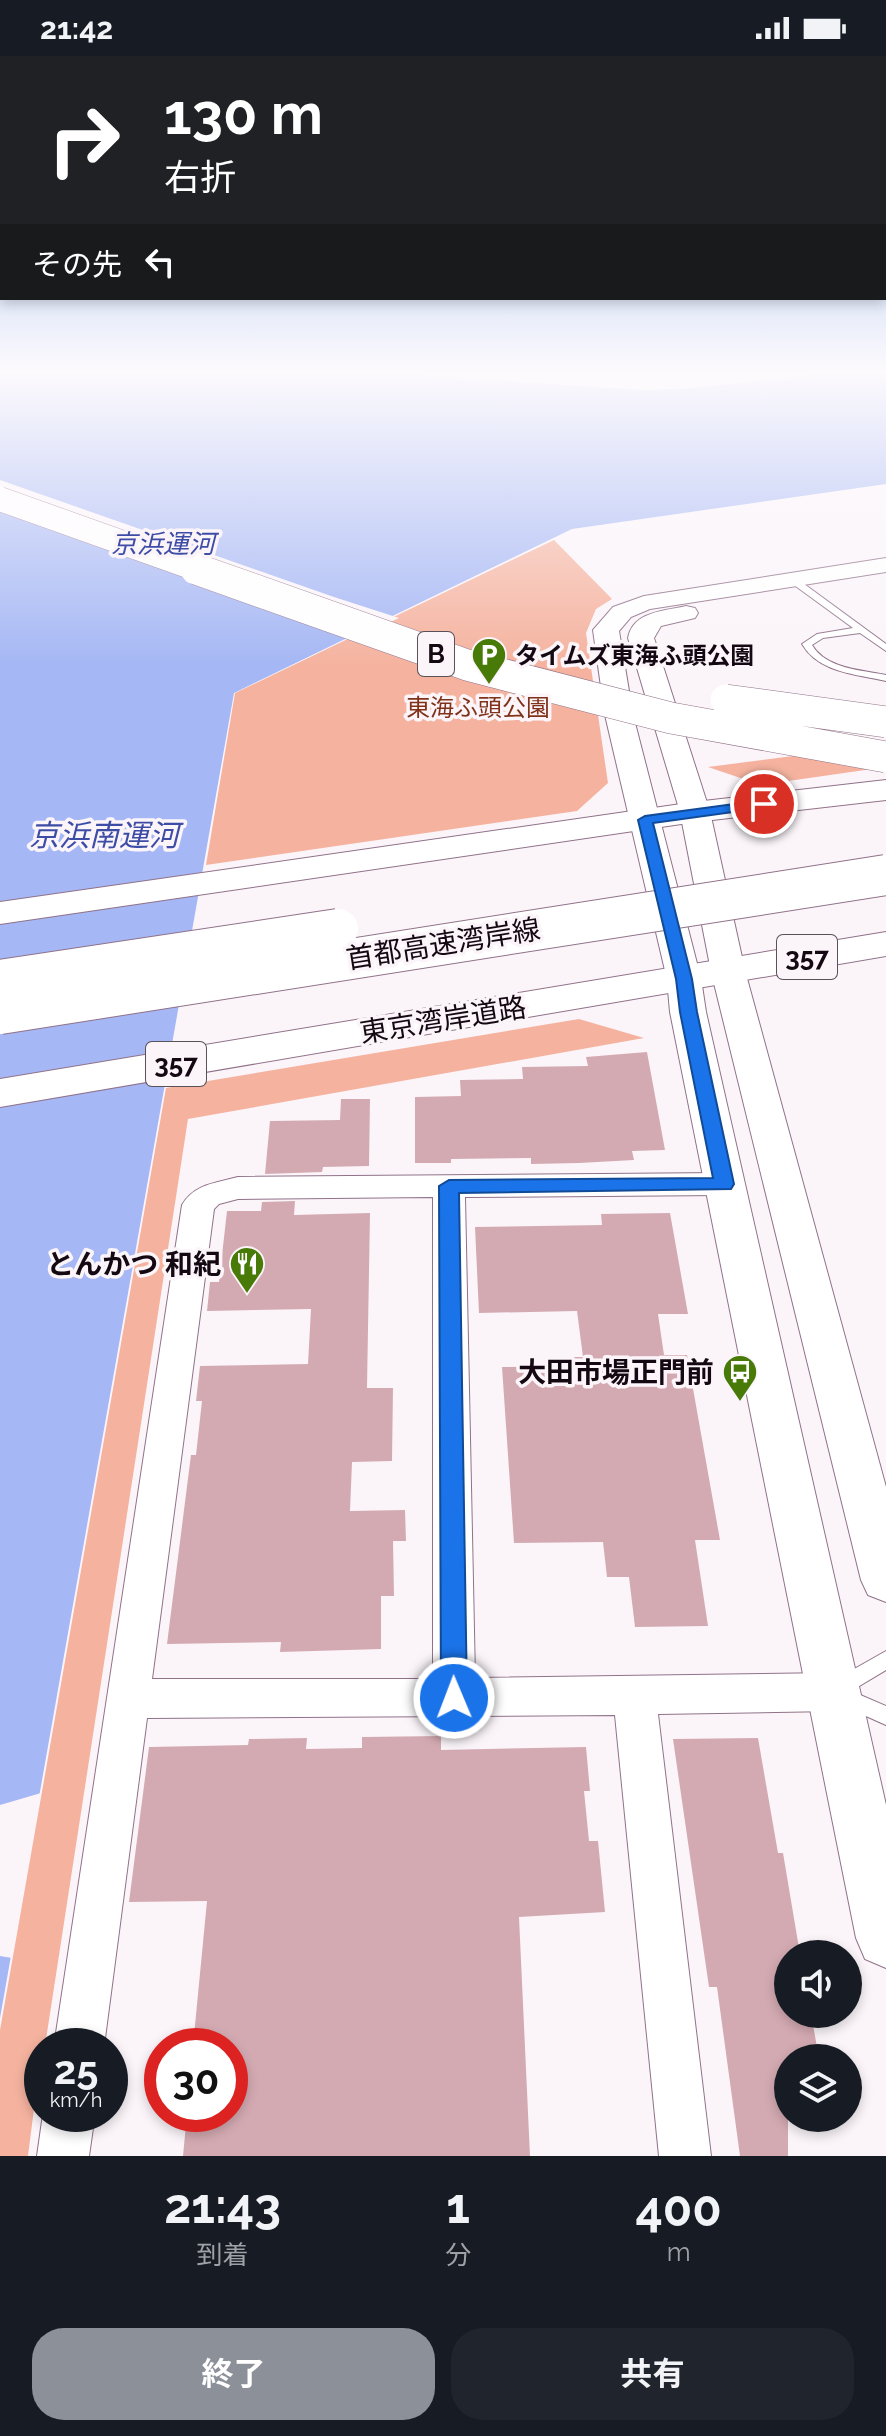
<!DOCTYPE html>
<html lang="ja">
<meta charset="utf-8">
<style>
:root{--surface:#171b24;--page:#20242c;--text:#f1f3f6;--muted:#9ea1a6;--accent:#8c9099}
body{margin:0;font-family:Raleway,"Noto Sans JP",sans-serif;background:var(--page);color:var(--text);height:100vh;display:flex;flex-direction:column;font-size:30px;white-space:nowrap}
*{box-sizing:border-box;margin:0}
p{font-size:26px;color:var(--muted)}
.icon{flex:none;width:44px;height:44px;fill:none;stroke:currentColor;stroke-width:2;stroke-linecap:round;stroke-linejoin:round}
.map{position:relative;height:2100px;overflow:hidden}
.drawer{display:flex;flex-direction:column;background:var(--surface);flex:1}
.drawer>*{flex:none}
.banner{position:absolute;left:0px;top:0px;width:886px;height:244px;box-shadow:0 4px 12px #0003;background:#202124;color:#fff;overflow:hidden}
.controls{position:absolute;left:774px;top:1884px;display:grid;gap:16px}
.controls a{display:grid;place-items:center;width:88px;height:88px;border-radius:50%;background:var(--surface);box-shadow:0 4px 12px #0003;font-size:40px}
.speed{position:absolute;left:24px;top:1972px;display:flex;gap:16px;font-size:40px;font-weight:700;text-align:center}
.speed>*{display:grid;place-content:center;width:104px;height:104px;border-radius:50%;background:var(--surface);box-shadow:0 4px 12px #0003;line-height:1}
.speed small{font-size:20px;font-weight:400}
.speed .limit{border:12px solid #d22;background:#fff;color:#111}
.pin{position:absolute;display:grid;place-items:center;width:68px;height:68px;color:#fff;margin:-34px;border:4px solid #fff;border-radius:50%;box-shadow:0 2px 8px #0007}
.me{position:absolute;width:88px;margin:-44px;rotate:359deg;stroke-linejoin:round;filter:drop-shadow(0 0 6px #0008)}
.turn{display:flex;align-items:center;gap:28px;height:168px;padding:0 32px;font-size:36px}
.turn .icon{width:104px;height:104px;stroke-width:2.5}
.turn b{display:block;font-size:56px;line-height:68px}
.then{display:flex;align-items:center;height:76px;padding:0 32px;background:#0003;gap:16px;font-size:30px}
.eta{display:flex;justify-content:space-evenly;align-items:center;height:136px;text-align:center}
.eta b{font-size:48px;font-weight:700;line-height:56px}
.primary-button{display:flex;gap:16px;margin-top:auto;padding:16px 32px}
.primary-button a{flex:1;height:92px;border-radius:32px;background:var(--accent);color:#fff;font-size:32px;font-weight:700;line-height:92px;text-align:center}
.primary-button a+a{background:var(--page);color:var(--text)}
.status{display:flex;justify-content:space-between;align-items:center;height:56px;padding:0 40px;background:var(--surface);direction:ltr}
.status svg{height:22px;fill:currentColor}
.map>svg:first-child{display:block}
.green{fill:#f5b39f}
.water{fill:#a5b7f4}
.pier{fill:#fbf5fa}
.building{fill:#d4aab2}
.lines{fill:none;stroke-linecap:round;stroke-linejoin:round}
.service-casing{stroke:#907289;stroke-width:2}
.minor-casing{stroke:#907289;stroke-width:2}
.tertiary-casing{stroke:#907289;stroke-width:2}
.trunk-casing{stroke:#907289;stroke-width:2}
.service{fill:#fff;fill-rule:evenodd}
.minor{fill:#fff;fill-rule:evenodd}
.tertiary{fill:#fff;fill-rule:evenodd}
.trunk{fill:#fff;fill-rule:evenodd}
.motorway-bridge-far2-casing{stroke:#907289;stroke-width:25;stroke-linecap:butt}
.motorway-bridge-far1-casing{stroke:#907289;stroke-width:32;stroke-linecap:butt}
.motorway-bridge-casing{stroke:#907289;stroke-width:42;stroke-linecap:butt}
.motorway-bridge-far2{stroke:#fff;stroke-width:24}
.motorway-bridge-far1{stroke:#fff;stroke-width:31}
.motorway-bridge{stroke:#fff;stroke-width:40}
.route{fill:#1a73e8;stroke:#114b97;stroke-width:2}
.labels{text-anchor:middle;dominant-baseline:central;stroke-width:7;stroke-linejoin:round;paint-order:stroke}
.far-poi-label{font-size:24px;font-weight:bold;fill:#140912;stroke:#fbf5fa;text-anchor:start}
.far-park-label{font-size:24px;fill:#803219;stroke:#fbf5fa}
.far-water-label{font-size:26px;font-style:italic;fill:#3d4da6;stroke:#fbf5fa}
.shield{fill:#fbf5fa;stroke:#595058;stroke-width:2}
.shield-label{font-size:26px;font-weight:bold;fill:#140912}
.street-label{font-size:28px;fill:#140912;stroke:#fbf5fa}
.poi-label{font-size:28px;font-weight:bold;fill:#140912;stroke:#fbf5fa;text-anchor:end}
.water-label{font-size:30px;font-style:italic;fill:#3d4da6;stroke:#fbf5fa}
</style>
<div class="status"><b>21:42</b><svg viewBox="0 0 49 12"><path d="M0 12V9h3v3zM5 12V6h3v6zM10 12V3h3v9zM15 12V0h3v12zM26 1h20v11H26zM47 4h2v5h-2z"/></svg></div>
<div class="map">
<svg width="886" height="2100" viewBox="0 0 886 2100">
<rect width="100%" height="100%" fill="#fbf5fa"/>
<!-- green -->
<path class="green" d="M554,484L612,543L596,553L586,577L608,727L577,755L206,809L235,637Z
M886,688V711L761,729L708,711Z
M579,963L644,982L188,1063L45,1990H42L28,2100H0V1974L166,1032Z"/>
<!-- water -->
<path class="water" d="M0,315H360L642,334L682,333L850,315H886V428L572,473L234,637L0,1962Z"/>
<!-- pier -->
<path class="pier" d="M0,424L334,541L399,562L358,581L0,451Z
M41,1737L12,1902L0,1900V1749Z"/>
<!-- building -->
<path class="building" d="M647,996L665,1094L632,1095L634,1104L579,1107L531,1108V1102L451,1103V1107H415V1041L461,1040L460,1024L523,1023L522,1011L588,1010L586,1001Z
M341,1043H370L369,1110L323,1111L322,1116L265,1118L270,1065L340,1064Z
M295,1145L294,1159L370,1157L367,1332H393L392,1405L352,1406L350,1455L405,1454L406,1485H393L394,1540H381V1593L280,1596L281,1586L167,1588L191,1399H196L202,1345H196L200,1310L308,1308L311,1253L207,1255L210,1226H219L227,1155H261L262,1146Z
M670,1157L688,1258H658L664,1299H687L720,1484H695L708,1570L635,1571L629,1521H607L603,1486L514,1487L502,1311L566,1310L565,1301H583L577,1255L479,1257L475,1171L602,1169L601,1158Z
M441,1680V1694L586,1691L590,1735H584L589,1785H598L605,1856L519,1861L530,2100H183L187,2058H230V1990H193L207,1845L129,1846L149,1691L248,1689L249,1683L307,1682L306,1693L362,1692V1681Z
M758,1682L778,1797H783L800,1898H788V1958H811L819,2002H788V2100H740L717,1931H709L673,1683Z"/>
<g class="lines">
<defs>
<path id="service" d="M790,522H796L886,588V595L860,577L823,582L812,589C826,613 862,614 886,619V625C856,618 819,617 802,588L817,578L853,572L790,526Z
M886,1595V1614L851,1635L886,1650V1669L839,1648L836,1642L837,1639L833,1637L830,1631L833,1625Z"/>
<path id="minor" d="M724,1117L735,1120L740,1128L735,1136L724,1139L465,1141L475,1622L833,1617L848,1622L854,1636L848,1650L833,1655L658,1658L711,2100H659L615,1659L147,1662L104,1990H54L182,1149C194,1128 216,1127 238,1121ZM433,1141V1623H152L214,1153L219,1148L238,1143Z
M43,2058H95L89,2100H37Z"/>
<path id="tertiary" d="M886,502V516L650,553L631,561L619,575L633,659L701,923L706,956L886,1749V1912L865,1903L856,1882L670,956L667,923L605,659L593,574L613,551L644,540Z
M686,550L695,552L698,557L695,562L661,570L654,582L710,756L745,915L886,1431V1546L868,1539L861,1524L711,915L680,756L628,582C633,555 665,555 686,550Z"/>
<path id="trunk" d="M886,724V744L695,766L0,868V846L695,746Z
M886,876V900L0,1051V1023Z"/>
</defs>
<!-- service casing -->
<use href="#service" class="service-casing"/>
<!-- minor casing -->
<use href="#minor" class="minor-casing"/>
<!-- tertiary casing -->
<use href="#tertiary" class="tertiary-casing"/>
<!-- trunk casing -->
<use href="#trunk" class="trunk-casing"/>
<!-- service -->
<use href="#service" class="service"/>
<!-- minor -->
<use href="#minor" class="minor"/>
<!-- tertiary -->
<use href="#tertiary" class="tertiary"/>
<!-- trunk -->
<use href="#trunk" class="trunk"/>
<defs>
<path id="motorway-bridge-far2" d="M0,443L202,515"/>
<path id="motorway-bridge-far1" d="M196,513L467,609L671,662L886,701
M726,644L886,666"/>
<path id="motorway-bridge" d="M0,924L338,873
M0,958L886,819"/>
</defs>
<!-- motorway-bridge-far2 casing -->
<use href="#motorway-bridge-far2" class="motorway-bridge-far2-casing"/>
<!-- motorway-bridge-far1 casing -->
<use href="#motorway-bridge-far1" class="motorway-bridge-far1-casing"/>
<!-- motorway-bridge casing -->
<use href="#motorway-bridge" class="motorway-bridge-casing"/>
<!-- motorway-bridge-far2 -->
<use href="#motorway-bridge-far2" class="motorway-bridge-far2"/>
<!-- motorway-bridge-far1 -->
<use href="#motorway-bridge-far1" class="motorway-bridge-far1"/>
<!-- motorway-bridge -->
<use href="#motorway-bridge" class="motorway-bridge"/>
</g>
<!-- sky -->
<linearGradient id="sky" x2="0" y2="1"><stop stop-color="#8db5ed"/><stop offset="0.52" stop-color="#fdfafd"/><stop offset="1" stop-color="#fdfafd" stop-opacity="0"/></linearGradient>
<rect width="886" height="609" fill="url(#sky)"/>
<!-- route -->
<path class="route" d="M764,744L769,745V751L653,767L692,923L697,956L734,1128L731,1133L459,1137L467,1642L463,1650L454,1654L445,1650L441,1642L439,1130L449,1124L713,1122L680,956L676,923L638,764L645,760Z"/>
<!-- icons -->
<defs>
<symbol id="parking-pin" viewBox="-11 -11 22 30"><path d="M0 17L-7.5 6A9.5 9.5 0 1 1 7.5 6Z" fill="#477a07" stroke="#fbf5fa"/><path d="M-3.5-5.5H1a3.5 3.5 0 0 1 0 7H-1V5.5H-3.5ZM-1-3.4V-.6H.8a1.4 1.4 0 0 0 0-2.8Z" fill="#fff"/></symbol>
<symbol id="restaurant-pin" viewBox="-11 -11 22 30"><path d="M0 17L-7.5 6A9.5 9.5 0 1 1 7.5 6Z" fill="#477a07" stroke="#fbf5fa"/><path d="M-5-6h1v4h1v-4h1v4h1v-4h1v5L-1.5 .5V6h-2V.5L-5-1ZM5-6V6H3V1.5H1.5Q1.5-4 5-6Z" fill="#fff"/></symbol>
<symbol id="bus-pin" viewBox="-11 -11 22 30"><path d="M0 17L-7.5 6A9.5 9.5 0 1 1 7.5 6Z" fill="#477a07" stroke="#fbf5fa"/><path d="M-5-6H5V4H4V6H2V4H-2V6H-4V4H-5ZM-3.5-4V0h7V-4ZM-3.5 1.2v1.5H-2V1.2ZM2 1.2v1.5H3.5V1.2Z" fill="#fff"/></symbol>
</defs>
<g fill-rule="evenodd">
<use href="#parking-pin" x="469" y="579" width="40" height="54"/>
<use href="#restaurant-pin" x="227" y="1188" width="40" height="54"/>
<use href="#bus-pin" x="720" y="1296" width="40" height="54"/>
</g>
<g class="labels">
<!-- far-poi labels -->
<g class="far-poi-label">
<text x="515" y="599">タイムズ東海ふ頭公園</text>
</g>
<!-- far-park labels -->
<g class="far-park-label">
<text x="478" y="651">東海ふ頭公園</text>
</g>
<!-- far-water labels -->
<g class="far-water-label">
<text x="163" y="488">京浜運河</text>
</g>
<!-- shield labels -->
<g class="shield">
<rect x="418" y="576" width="36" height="44" rx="6"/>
<rect x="777" y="879" width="60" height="44" rx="6"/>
<rect x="146" y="986" width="60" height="44" rx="6"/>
</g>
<g class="shield-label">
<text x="436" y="598">B</text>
<text x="807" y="901">357</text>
<text x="176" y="1008">357</text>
</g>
<!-- street labels -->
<g class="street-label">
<text transform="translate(443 888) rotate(-9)">首都高速湾岸線</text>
<text transform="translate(443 964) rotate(-9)">東京湾岸道路</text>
</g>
<!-- poi labels -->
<g class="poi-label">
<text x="221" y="1208">とんかつ 和紀</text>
<text x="714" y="1316">大田市場正門前</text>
</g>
<!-- water labels -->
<g class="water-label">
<text x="104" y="779">京浜南運河</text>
</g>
</g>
</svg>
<div class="controls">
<a><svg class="icon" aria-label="sound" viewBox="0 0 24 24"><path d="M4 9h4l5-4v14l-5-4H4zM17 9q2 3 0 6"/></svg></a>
<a><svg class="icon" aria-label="layers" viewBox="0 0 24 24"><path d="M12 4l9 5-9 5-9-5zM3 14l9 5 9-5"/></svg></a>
</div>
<div class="speed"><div>25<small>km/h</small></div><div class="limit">30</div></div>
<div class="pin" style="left:764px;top:748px;background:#d93025"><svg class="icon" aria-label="arrive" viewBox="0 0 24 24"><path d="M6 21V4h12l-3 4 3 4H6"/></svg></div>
<svg class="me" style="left:454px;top:1642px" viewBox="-20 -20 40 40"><circle r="17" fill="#1a73e8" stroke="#fff" stroke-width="3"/><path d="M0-11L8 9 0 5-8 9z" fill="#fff"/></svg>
<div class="banner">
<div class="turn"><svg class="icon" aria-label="right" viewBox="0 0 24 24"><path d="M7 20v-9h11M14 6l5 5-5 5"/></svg><div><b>130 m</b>右折</div></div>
<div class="then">その先<svg class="icon" aria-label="left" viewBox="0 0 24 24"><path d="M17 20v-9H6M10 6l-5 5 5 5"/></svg></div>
</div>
</div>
<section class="drawer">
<div class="eta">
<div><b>21:43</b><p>到着</p></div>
<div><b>1</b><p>分</p></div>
<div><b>400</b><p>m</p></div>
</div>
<div class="primary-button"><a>終了</a><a>共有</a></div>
</section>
